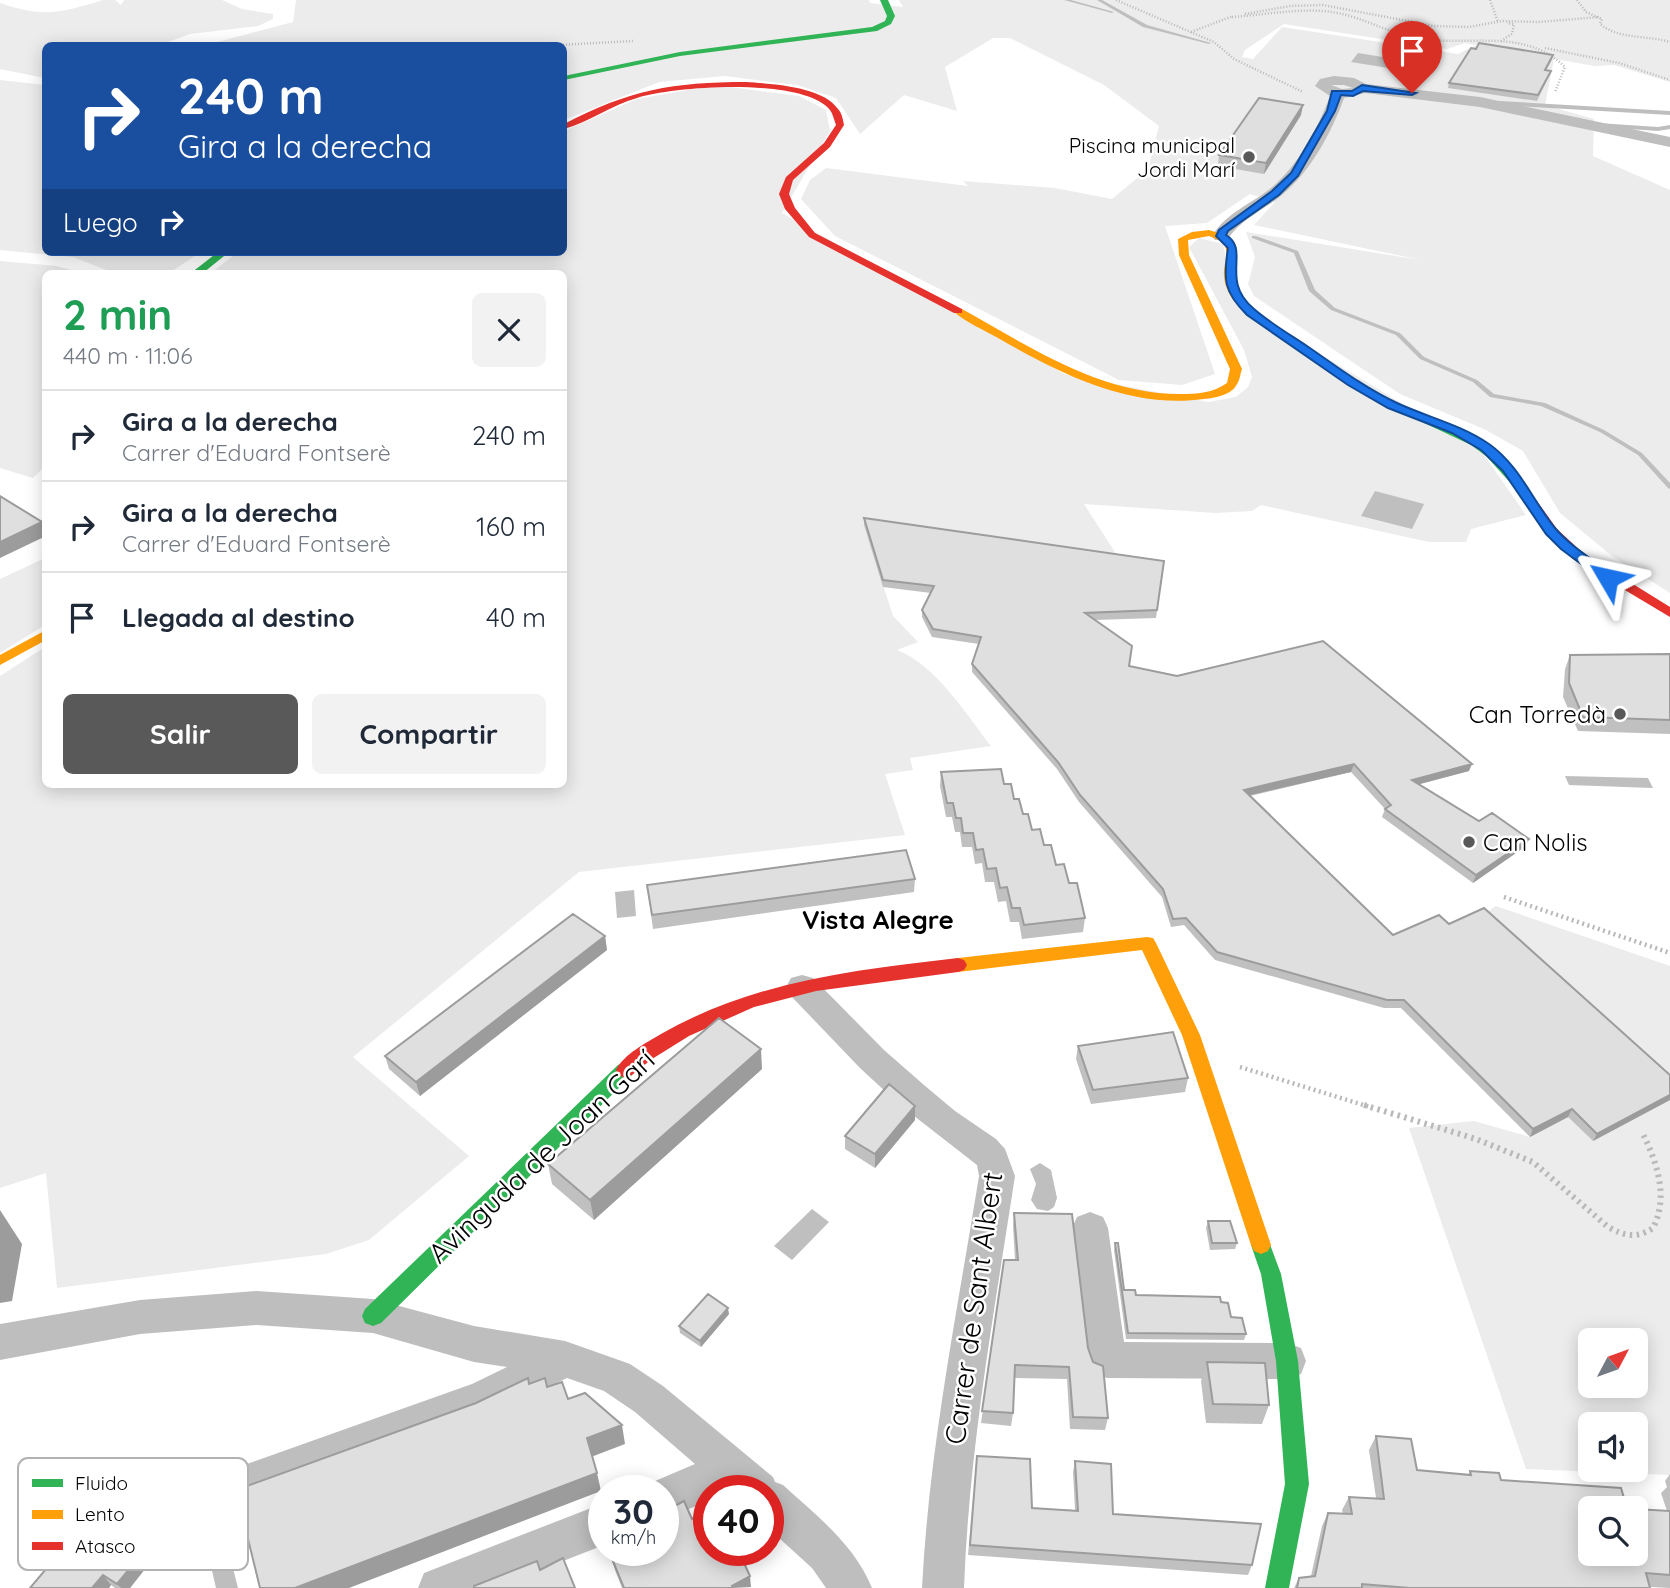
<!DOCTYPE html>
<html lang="es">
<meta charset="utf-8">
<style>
:root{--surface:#fff;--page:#f2f2f3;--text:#1f2937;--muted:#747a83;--line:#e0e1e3;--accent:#595959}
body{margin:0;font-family:Quicksand,sans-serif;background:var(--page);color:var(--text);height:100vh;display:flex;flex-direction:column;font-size:26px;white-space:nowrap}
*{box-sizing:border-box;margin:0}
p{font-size:23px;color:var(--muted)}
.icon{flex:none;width:38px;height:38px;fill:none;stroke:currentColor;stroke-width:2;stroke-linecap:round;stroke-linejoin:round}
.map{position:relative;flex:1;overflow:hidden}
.side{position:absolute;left:42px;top:270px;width:525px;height:518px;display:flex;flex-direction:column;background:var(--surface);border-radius:10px;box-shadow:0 4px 18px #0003}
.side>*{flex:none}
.banner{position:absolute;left:42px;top:42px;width:525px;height:214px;border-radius:10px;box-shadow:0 4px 18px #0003;background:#1a4fa0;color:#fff;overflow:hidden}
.needle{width:46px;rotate:49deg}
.buttons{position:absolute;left:1578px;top:1328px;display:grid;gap:14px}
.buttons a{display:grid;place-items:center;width:70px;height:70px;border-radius:10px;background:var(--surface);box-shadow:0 4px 18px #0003;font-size:35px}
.speed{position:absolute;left:588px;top:1475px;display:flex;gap:14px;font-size:35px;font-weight:700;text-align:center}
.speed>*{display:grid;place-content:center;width:91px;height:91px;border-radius:50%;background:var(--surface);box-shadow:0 4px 18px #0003;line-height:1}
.speed small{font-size:18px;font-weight:400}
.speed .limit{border:10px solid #d22;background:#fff;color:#111}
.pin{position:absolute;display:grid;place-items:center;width:60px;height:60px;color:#fff;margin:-72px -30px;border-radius:50% 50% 50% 0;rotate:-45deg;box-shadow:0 0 7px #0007}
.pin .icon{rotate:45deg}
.me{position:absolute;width:77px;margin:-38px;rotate:306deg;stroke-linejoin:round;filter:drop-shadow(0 0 5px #0008)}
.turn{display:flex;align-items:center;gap:24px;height:147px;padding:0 21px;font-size:32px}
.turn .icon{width:91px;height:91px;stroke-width:2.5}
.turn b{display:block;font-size:49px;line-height:60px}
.then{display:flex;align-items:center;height:66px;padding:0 21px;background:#0003;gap:14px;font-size:26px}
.round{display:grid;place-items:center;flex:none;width:74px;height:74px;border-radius:10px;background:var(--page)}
.overview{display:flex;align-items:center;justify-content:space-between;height:119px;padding:0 21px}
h1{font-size:42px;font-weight:700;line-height:52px;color:#1e9e55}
.button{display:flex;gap:14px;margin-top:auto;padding:14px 21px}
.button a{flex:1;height:80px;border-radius:10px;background:var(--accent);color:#fff;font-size:28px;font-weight:700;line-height:80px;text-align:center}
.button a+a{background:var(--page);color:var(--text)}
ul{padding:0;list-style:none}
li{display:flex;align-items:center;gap:21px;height:91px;padding:0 21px;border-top:2px solid var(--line)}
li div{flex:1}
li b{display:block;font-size:26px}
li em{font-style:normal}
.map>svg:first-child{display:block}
.green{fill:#ececec;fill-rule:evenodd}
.water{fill:#bfbfbf}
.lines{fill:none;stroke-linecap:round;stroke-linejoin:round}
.stream{fill:#bfbfbf;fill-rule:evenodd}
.path-far2{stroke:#b9b9b9;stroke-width:2.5;stroke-dasharray:1 2;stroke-linecap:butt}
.path-far1{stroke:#b9b9b9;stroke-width:4.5;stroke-dasharray:2 3.5;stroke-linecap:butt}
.path{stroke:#b9b9b9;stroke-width:6;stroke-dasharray:2.5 4.5;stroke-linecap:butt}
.lane{fill:#bebebe;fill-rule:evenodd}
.street{fill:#bebebe;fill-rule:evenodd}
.fast{fill:#30b455;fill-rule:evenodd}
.slow{fill:#ff9f0a;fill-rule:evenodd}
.jam{fill:#e5322d;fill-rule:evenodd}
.wall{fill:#c0c0c0}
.shaded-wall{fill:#9c9c9c}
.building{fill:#dfdfdf;stroke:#9c9c9c;stroke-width:2}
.route{fill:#1a73e8;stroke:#114b97;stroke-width:2}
.poi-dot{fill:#595959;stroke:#fff;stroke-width:2.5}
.labels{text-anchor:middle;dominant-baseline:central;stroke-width:5;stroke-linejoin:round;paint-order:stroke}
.far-poi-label{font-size:21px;fill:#000;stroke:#fff;text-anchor:end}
.poi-label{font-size:24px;fill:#000;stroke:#fff;text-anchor:end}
.neighbourhood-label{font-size:26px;font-weight:bold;fill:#000;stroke:#fff}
.near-street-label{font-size:28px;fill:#000;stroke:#fff}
.key{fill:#fff;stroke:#b2b2b2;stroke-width:2}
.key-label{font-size:19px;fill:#000}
</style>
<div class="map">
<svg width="1670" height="1588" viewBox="0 0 1670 1588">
<rect width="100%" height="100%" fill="#fff"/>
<!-- green -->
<path class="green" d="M103,0H115L121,5L124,0H222L242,9L273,14V19L258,26L190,34L160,45L46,46L45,78L0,69V3C44,18 60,13 103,0Z
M296,0H869L870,3L903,7L899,0H1670V82L1614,65L1595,66L1554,59L1545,105L1594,119L1593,156L1670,190V593L1612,556L1560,513L1523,451L1486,430L1400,394L1254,296L1248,284L1255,257L1246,232L1421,260L1254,225L1275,202L1250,194L1207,223L1165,226L1215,374L1182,385L1119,380L835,236L801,199L810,180L826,168L968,186L963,181L1055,188L1112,199L1148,169L1159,126L1104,85L1010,38H993L945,67L957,111L904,95L860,134L836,98L797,85L725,76L659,82L564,120V46H202L293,22ZM1284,24L1447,49L1465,43L1484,47L1474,46L1458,54L1282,27L1253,59L1242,57L1245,50Z
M0,80L45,85L46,252H201L169,273H114L73,257L0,250Z
M715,85L799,96L826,110L830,131L782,213L1064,374L1208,402L1236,397L1248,387L1252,377L1244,350L1189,247L1199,238L1223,244L1236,303L1482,452L1526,515L1471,529L1466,542H1429L1261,505L1252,511L1215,513L1084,504L1120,560L864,525L893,616L918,642L897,650C937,666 965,713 991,746L910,758L913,770L885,774L905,835L579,872L353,1057L469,1156L369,1240L326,1254L57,1288L46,1173L0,1188V676L45,647L46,784H564V273H211L238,252H564V131L637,99Z
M0,261L57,266L81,273H46L45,466L33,478L0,468Z
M45,558V625L0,653V579Z
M1496,906L1670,966V1086L1481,916Z
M1670,1100V1475L1526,1469L1409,1128L1474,1121L1530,1137L1568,1117L1593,1141ZM1591,1340H1636V1386H1591ZM1591,1424H1636V1470H1591Z"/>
<!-- water -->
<path class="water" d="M1358,53L1413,62L1407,71L1351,62Z
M1375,491L1424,504L1412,529L1361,516Z
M1565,776L1648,778L1653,788L1569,785Z
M634,890L636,916L617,918L615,892Z
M1040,1163L1051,1170L1057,1198L1054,1207L1048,1211L1037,1209L1031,1200L1036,1184L1030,1169Z
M812,1209L829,1222L792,1260L774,1246Z"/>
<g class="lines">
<!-- stream -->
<path class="stream" d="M1064,0H1071L1114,12L1112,13Z
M1097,0H1102L1147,25L1211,43L1209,44L1143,27Z
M1252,236H1256L1298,251L1315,290L1335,308L1400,333L1424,357L1477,380L1494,394L1545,403L1604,430L1642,453L1670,483V489L1668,488L1638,455L1600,432L1541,406L1490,397L1473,382L1420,359L1396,335L1331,310L1309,291L1294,253L1252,238Z"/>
<!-- path-far2 -->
<path class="path-far2" d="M1116,0L1214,42L1234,59L1303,92
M1490,0L1498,22
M1577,0L1586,12L1602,19L1600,24C1620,40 1647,35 1670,42
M1245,14L1290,6L1323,5L1434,26L1469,27L1502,21L1538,22L1599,17
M1232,17C1262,15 1293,9 1323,11C1355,13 1381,30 1411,37C1464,49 1522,25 1565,67L1555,92
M1191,32L1233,16
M1501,41L1512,34L1514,24L1507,23
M539,46L633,41
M1545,48L1619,63L1670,80"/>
<!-- path-far1 -->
<path class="path-far1" d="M1504,897L1670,953
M1240,1067L1370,1107"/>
<!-- path -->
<path class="path" d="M1364,1105L1476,1139L1533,1162L1608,1227C1625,1236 1636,1239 1653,1228C1669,1197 1657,1162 1642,1132"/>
<!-- lane -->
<path class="lane" d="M1500,101L1670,111V115L1497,105L1496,103Z
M1598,123L1658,127L1670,125V129L1658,131L1601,127H1598Z
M206,1491L213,1494L216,1501L238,1588H216L196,1501L199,1494Z"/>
<!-- street -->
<path class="street" d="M1334,76L1354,78L1366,84L1480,97L1670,137V147L1480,107L1365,93L1344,98C1332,132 1310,172 1282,195C1263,211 1242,218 1227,240H1215L1212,236C1227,212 1250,205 1271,188C1298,166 1318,128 1330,96L1315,86L1320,79ZM1331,85H1344L1353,88L1342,89Z
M802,975L813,978L884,1050L924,1085L955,1111L996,1139L1005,1149L1015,1176C994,1313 969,1450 964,1588H922C929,1449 957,1313 979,1176L977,1165L900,1105L860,1068L791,996L786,987L791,978Z
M1090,1212L1103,1217L1108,1228L1124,1342L1287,1343L1301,1348L1306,1361L1301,1374L1287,1379L1107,1378L1093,1373L1088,1360L1072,1228L1077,1217Z
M257,1291L373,1299L474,1326L565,1341L616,1359L630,1364L663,1386L773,1477L775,1482L783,1485C817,1516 854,1544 872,1588H826L812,1568L768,1528V1491H709V1501L663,1519V1491H646L648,1484L695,1464L635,1412L604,1391L567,1378L481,1419L206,1520L191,1514L185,1499L191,1484L472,1384L507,1367L474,1362L373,1333L257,1325L140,1334L0,1360V1324L140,1300Z
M604,1503V1545L494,1588H418L424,1573Z"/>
<!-- fast -->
<path class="fast" d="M880,0H888L895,16L891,24L877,31L680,56L564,80V76L680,52L872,27L885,21L887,16Z
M218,252H229L203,273H191Z
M1265,324H1273C1307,348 1340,373 1377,393C1435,424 1485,429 1526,486L1520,490L1516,489L1486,456L1471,445L1367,396L1265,328Z
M625,1062L632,1065L634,1070L632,1075L381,1323L373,1326L365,1323L362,1316L365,1309L618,1065Z
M1261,1236L1268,1239L1281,1274L1298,1361L1309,1484L1289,1588H1265L1285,1484L1276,1361L1261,1274L1251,1245L1254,1239Z"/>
<!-- slow -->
<path class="slow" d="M1209,230L1225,235L1236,245C1237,255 1234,264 1234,274C1235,300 1258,310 1274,326L1265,328C1246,314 1222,297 1224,270C1225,260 1229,251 1223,242L1209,236L1188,240L1189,255L1242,369C1240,374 1240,380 1237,384C1232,395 1215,398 1204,399C1130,409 1061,374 998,338C984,330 965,322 953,311L962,309C1030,347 1100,394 1180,394C1197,394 1213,393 1227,383L1230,369L1179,255L1178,239L1192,232Z
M46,630V640L0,665V655Z
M1147,937L1153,938L1156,943L1200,1035L1271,1245L1268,1251L1261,1254L1254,1251L1251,1245L1182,1035L1142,950L958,972L952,970L949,965L952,960L958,958Z"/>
<!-- jam -->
<path class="jam" d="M746,82C772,84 822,86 838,109C842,113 843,120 844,125L830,147L793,180L789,194L795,208L815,233L962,309V313H954L809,237L785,209L779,194L786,177L824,143L836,125C834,120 833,114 830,110C803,77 675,86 637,98C612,105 589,122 564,129V124C629,90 673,82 746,82Z
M1520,482L1524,483L1557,529L1583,553L1670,607V617L1573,559L1547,535L1514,486Z
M958,958L964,960L967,965L964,970L958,972L816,991L754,1007L689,1036L652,1059L632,1075L625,1078L618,1075L616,1070C624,1054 646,1043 661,1034C754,981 854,970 958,958Z"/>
</g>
<!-- wall -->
<path class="wall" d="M1552,60L1546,70L1549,76L1537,101L1448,88L1449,83Z
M1301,115L1264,174L1218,166L1219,155Z
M864,518L1164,561L1156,618L1095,620L1129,666L1469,771L1419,784L1479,821L1526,846L1473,883L1382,817L1385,809L1351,772L1250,796L1393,935L1449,924L1670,1075V1100L1593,1141L1568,1117L1530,1137L1401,1008H1384L1215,960L1184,925L1171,927L1162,897L1079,802L1057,769L972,672V664L979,644L932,637L922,617V610L931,593L883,587L864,525Z
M1670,654V734L1578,731L1563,697L1565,669L1570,655Z
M941,772L1004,784L1032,830L1044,845L1069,883L1085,918L1083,932L1022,939L1019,922H1010L1006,901L998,902L994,882H985L982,863L975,864L972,847H962L960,832H955L952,817H946L940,786Z
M915,879L914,892L653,929L647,885Z
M605,936L607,950L420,1096L389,1069L385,1056Z
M1078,1046L1188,1078L1185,1092L1091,1104L1076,1059Z
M762,1069L594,1220L552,1184L548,1164Z
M915,1106V1120L875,1168L845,1149V1136Z
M1014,1213L1088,1348L1108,1418L1105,1430L1070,1429L1067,1379L1014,1378L1013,1413L1011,1426L981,1423L1004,1260H1015L1013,1226Z
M1208,1221L1237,1243L1235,1249L1210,1250L1206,1228Z
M1115,1243L1124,1290L1136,1295L1221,1302L1231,1317L1246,1334L1244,1340L1126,1339L1114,1250Z
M729,1314L701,1347L680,1333L679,1326Z
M1207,1362L1269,1405L1262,1424L1206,1423L1201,1381Z
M1376,1436L1417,1470L1468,1475L1470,1471L1501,1480L1627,1508L1667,1511L1661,1493L1667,1487L1665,1481L1670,1474V1588L1650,1587V1588H1294L1299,1578L1311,1576L1322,1526L1328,1513L1343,1514L1342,1510L1349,1497L1376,1498L1369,1450Z
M977,1456L1032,1508L1075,1510L1073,1472L1075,1461L1113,1514L1252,1565L1248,1575L968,1555Z
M168,1476L188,1514L155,1544L160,1550L130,1588H115L111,1585L109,1588H30L111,1520Z
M692,1519L751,1587L622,1588L615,1570L612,1559Z"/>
<!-- shaded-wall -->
<path class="shaded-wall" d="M1303,105L1301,115L1264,174L1266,163Z
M42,522L46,530V536L0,558V542Z
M1354,764L1351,772L1242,797L1244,790Z
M1472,764L1469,771L1409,787L1412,780Z
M1529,839L1526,846L1473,883L1476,875Z
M605,936L607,950L420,1096L416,1082Z
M761,1049L762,1069L594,1220L590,1200Z
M1670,1095V1100L1593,1141L1597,1134Z
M915,1106V1120L875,1168V1154Z
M1572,1109L1568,1117L1530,1137L1533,1129Z
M0,1210L22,1244L12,1301L0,1303Z
M728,1308L729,1314L701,1347L700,1341Z
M622,1425L625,1444L591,1457L587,1438Z
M161,1465L188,1514L155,1543L160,1550L130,1588H121L117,1584L145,1535Z
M597,1473L601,1491L349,1588H295Z
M103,1575L111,1585L109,1588H92Z
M750,1576L751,1587L732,1588V1586Z"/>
<!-- building -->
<path class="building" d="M1479,43L1553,55L1545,70L1551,71L1538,95L1449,83L1471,48L1476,49Z
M1259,98L1303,105L1266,163L1219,155Z
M0,496L42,522L0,542Z
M864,518L1164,561L1157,610L1085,613L1132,646L1129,666L1177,676L1323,641L1472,764L1412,780L1479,821L1492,813L1529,839L1476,875L1385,809L1391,805L1354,764L1244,790L1393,935L1439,915L1449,924L1484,908L1670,1075V1095L1597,1134L1572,1109L1533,1129L1404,1000H1387L1217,952L1186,918L1173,919L1163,889L1080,795L1058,762L972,664L981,637L933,629L922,610L934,586L883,580Z
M1670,654V720L1583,717L1569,683L1570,655Z
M1001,769L1004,784H1011L1014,799H1019L1023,814H1028L1032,830L1040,829L1044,845H1051L1056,865L1064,864L1069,883H1077L1085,918L1024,925L1020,908H1012L1007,887L1000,888L996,868L987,869L983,849L976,850L973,833H963L961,818H956L953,803H947L941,772Z
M906,850L915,879L652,915L647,885Z
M573,914L605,936L416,1082L385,1056Z
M719,1018L761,1049L590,1200L548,1164Z
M1173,1032L1188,1078L1093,1090L1078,1046Z
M889,1084L915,1106L875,1154L845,1136Z
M1014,1213L1072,1214L1088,1348L1093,1362L1103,1366L1108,1418L1073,1417L1069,1367L1015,1365L1013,1413L982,1411L1004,1260H1018Z
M1208,1221H1230L1237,1243H1212Z
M1115,1243H1118L1124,1290H1135L1136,1295L1220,1297L1221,1302L1228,1303L1231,1317L1242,1318L1246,1334L1128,1333Z
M708,1294L728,1308L700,1341L679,1326Z
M1207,1362L1265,1363L1269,1405L1213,1404Z
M528,1378L529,1384L545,1378L547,1387L562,1382L568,1399L585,1393L622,1425L587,1438L597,1473L295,1588H260L236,1490L476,1403Z
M1376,1436L1411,1439L1417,1470L1471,1475L1470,1471L1499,1473L1501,1480L1621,1488L1627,1508H1591V1554H1636V1509L1670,1511V1575L1646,1573L1650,1588H1410L1362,1584V1588H1297L1299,1578L1315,1576L1328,1513L1352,1514L1349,1497L1384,1499Z
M977,1456L1030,1459L1032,1508L1078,1511L1075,1461L1111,1464L1113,1514L1261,1524L1252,1565L970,1545Z
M161,1465L181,1503L145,1535L153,1540L117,1584L103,1575L92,1588H30L95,1511L111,1520Z
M684,1501L692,1519L707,1511L709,1512V1550H738L750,1576L732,1586L733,1588H624L612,1559L628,1550H663V1512Z
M563,1558L575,1588H474V1586L537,1561L540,1570Z"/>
<!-- route -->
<path class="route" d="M1362,85L1416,93L1412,95L1363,91L1353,96L1341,95L1335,111L1298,176L1279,195L1228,231L1226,235C1251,250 1219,280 1254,309C1270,323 1289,334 1307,346C1336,366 1365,388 1397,403C1427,417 1462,425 1489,444C1519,465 1533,501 1555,528C1571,547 1594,560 1613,575V581H1604L1561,549L1546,534L1503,471L1481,450L1452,433L1388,408L1348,385L1247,315C1224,292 1223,280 1228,248L1216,236L1219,230L1272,191L1291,173L1327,111L1332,91H1352Z"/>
<!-- markers -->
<g class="poi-dot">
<circle cx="1249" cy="157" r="7"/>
<circle cx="1620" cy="714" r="7"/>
<circle cx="1469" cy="842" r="7"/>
</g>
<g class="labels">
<!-- far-poi labels -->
<g class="far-poi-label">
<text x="1235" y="145">Piscina municipal<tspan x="1235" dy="24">Jordi Marí</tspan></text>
</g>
<!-- poi labels -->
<g class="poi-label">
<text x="1606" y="714">Can Torredà</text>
<text x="1483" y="842" text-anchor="start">Can Nolis</text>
</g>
<!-- neighbourhood labels -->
<g class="neighbourhood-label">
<text x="878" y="919">Vista Alegre</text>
</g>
<!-- near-street labels -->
<g class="near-street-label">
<text transform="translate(541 1156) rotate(-43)">Avinguda de Joan Garí</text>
<text transform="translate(973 1308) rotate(-82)">Carrer de Sant Albert</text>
</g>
</g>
<!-- legend -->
<rect x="18" y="1458" width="230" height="112" rx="10" class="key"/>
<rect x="32" y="1479" width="31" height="8" fill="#30b455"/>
<rect x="32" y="1510" width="31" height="9" fill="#ff9f0a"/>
<rect x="32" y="1542" width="31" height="8" fill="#e5322d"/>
<g class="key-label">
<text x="75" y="1490">Fluido</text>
<text x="75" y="1521">Lento</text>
<text x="75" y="1553">Atasco</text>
</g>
</svg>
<div class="buttons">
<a><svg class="needle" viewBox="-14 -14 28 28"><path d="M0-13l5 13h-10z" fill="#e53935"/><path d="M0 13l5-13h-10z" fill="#747a83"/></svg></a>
<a><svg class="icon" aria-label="sound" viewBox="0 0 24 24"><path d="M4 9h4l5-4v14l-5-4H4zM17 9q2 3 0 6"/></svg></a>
<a><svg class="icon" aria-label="search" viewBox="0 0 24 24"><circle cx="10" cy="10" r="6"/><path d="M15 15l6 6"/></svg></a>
</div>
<div class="speed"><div>30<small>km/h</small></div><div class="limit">40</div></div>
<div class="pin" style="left:1412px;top:93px;background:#d93025"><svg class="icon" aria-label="arrive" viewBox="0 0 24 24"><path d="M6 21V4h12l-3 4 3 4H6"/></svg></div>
<svg class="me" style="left:1608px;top:578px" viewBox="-20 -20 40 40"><path d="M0-17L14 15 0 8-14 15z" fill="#1a73e8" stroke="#fff" stroke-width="4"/></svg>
<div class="banner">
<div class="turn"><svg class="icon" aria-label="right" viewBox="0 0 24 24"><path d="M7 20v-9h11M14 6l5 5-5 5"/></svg><div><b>240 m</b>Gira a la derecha</div></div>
<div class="then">Luego<svg class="icon" aria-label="right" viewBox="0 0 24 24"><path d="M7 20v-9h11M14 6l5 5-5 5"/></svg></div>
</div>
<section class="side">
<div class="overview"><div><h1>2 min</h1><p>440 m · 11:06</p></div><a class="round"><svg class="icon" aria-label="close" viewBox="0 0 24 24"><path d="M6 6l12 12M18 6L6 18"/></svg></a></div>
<ul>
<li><svg class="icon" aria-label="right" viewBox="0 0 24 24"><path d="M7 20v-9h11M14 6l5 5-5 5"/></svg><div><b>Gira a la derecha</b><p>Carrer d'Eduard Fontserè</p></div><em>240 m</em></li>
<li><svg class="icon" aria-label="right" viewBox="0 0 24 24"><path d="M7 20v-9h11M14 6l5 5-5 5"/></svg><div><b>Gira a la derecha</b><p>Carrer d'Eduard Fontserè</p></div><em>160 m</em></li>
<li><svg class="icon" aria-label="arrive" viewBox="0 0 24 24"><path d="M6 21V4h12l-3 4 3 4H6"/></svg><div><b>Llegada al destino</b></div><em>40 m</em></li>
</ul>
<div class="button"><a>Salir</a><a>Compartir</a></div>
</section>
</div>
